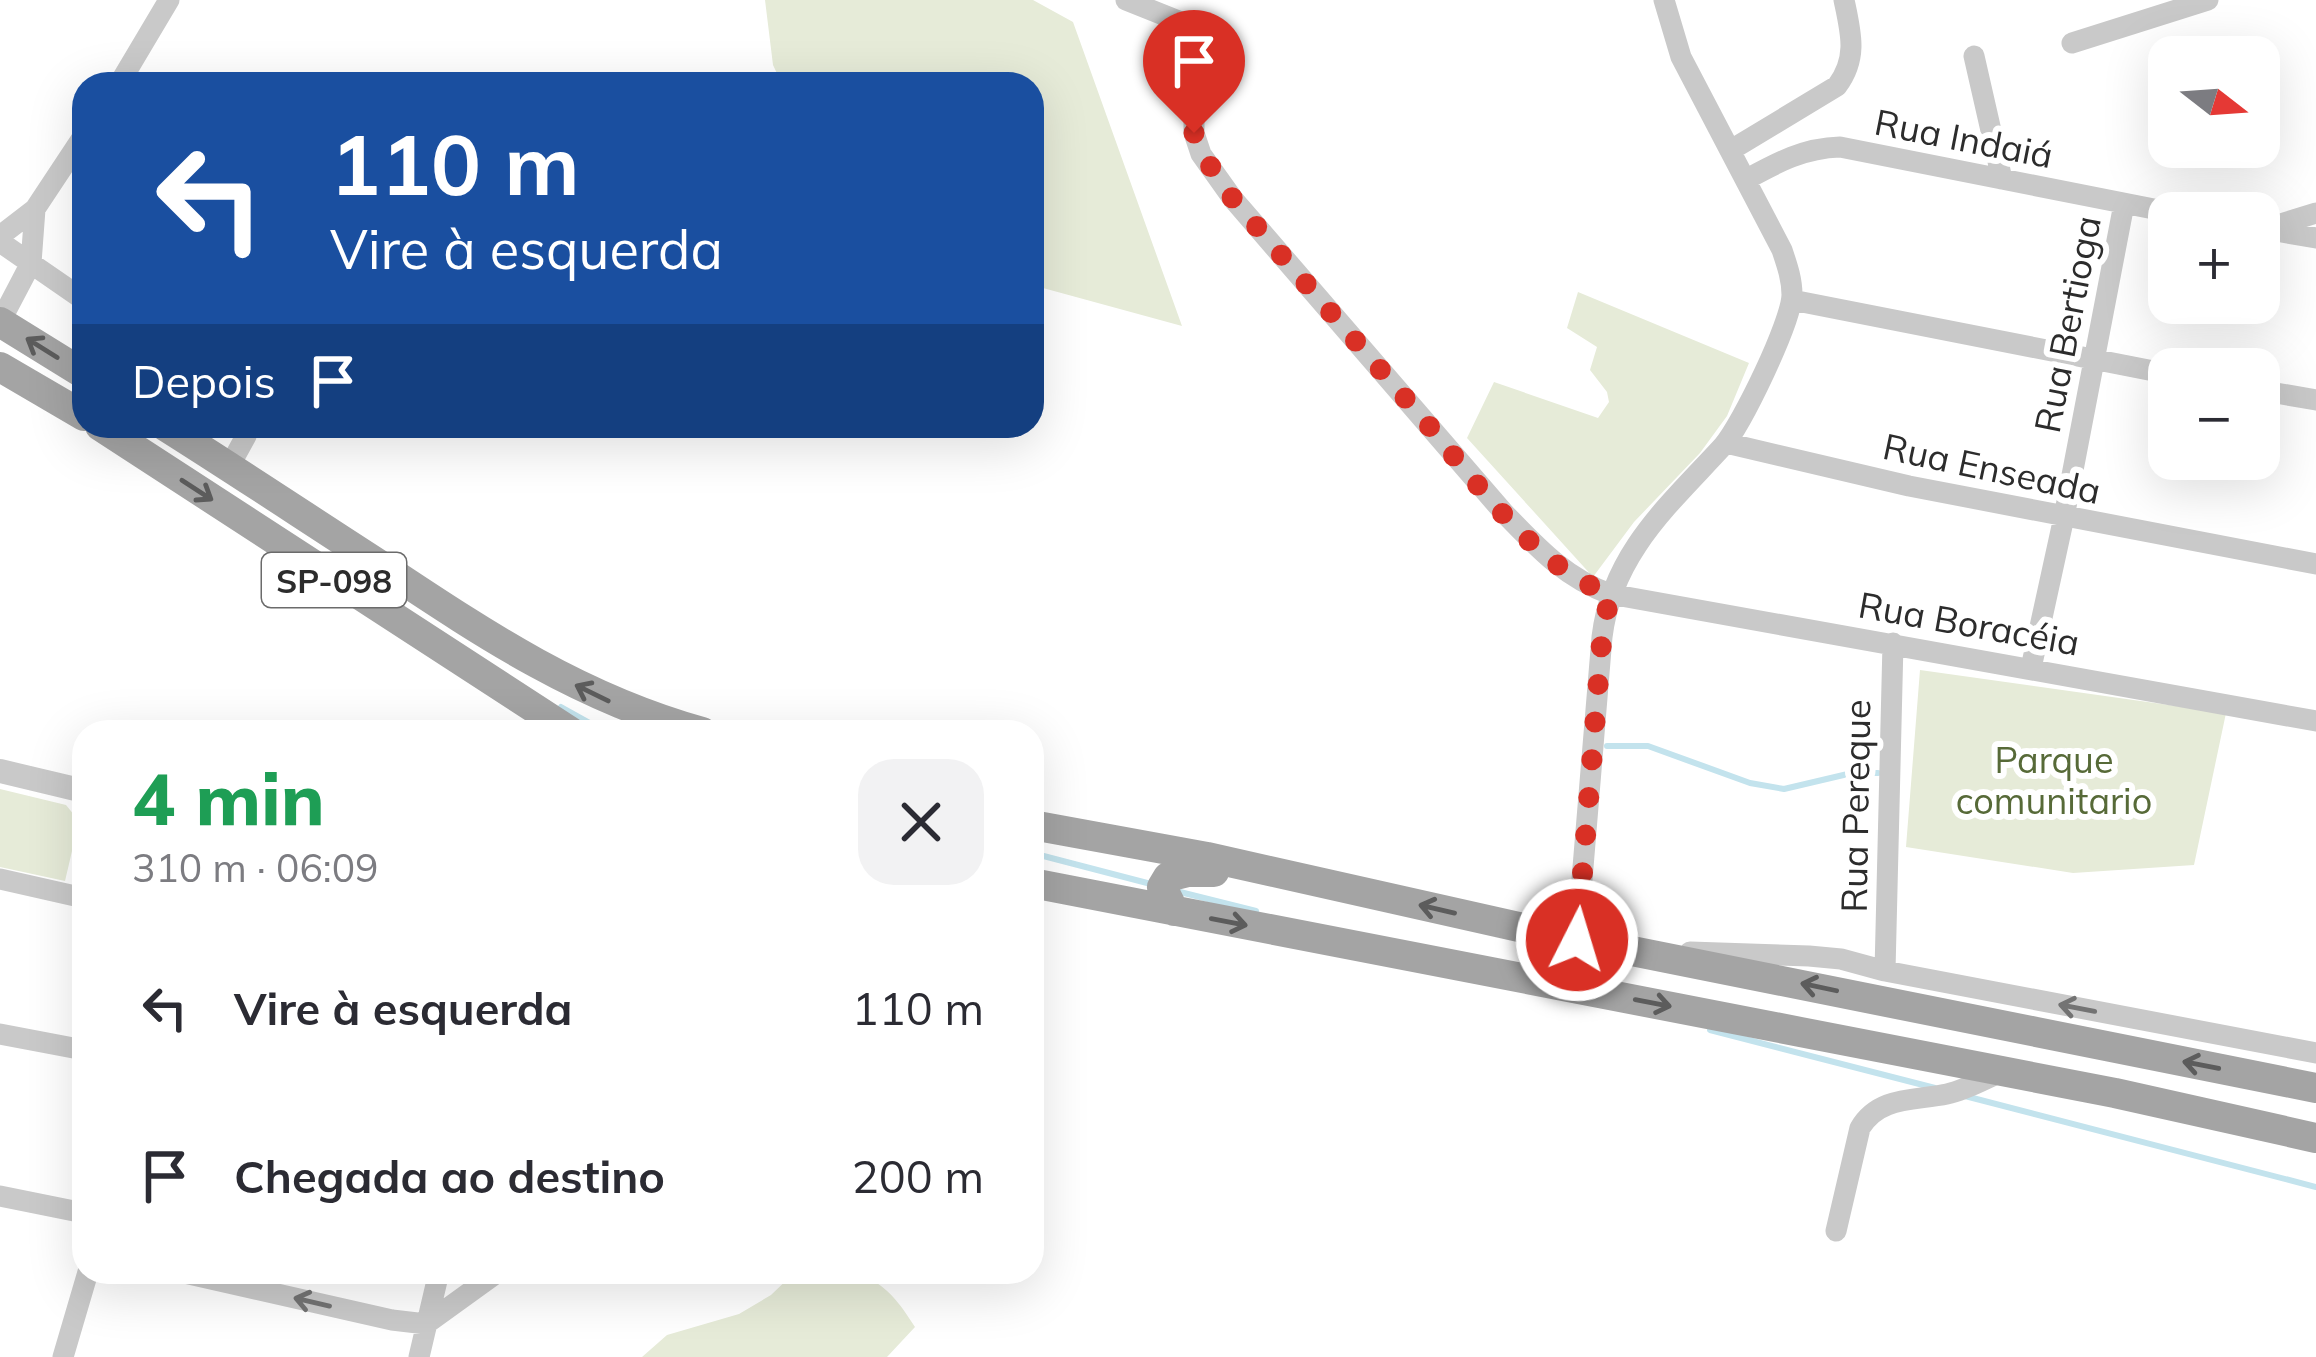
<!DOCTYPE html>
<html lang="pt">
<meta charset="utf-8">
<style>
:root{--surface:#fff;--page:#f2f2f3;--text:#2b2b33;--muted:#7c7c81}
body{margin:0;font-family:Mulish,sans-serif;background:var(--page);color:var(--text);height:100vh;display:flex;flex-direction:column;font-size:45px;white-space:nowrap}
*{box-sizing:border-box;margin:0}
p{font-size:39px;color:var(--muted)}
.icon{flex:none;width:66px;height:66px;fill:none;stroke:currentColor;stroke-width:2;stroke-linecap:round;stroke-linejoin:round}
.map{position:relative;flex:1;overflow:hidden}
.panel{position:absolute;left:72px;top:720px;width:972px;height:564px;display:flex;flex-direction:column;background:var(--surface);border-radius:36px;box-shadow:0 12px 48px #0002}
.panel>*{flex:none}
.hud{position:absolute;left:72px;top:72px;width:972px;height:366px;border-radius:36px;box-shadow:0 12px 48px #0002;background:#1a4fa0;color:#fff;overflow:hidden}
.needle{width:78px;rotate:107deg}
.controls{position:absolute;left:2148px;top:36px;display:grid;gap:24px}
.controls a{display:grid;place-items:center;width:132px;height:132px;border-radius:24px;background:var(--surface);box-shadow:0 12px 48px #0002;font-size:60px}
.pin{position:absolute;display:grid;place-items:center;width:102px;height:102px;color:#fff;margin:-123px -51px;border-radius:50% 50% 50% 0;rotate:-45deg;box-shadow:0 0 12px #0007}
.pin .icon{rotate:45deg}
.me{position:absolute;width:132px;margin:-66px;rotate:5deg;stroke-linejoin:round;filter:drop-shadow(0 0 9px #0008)}
.turn{display:flex;align-items:center;gap:42px;height:252px;padding:0 60px;font-size:54px}
.turn .icon{width:156px;height:156px;stroke-width:2.5}
.turn b{display:block;font-size:84px;line-height:102px}
.then{display:flex;align-items:center;height:114px;padding:0 60px;background:#0003;gap:24px;font-size:45px}
.round{display:grid;place-items:center;flex:none;width:126px;height:126px;border-radius:36px;background:var(--page)}
.overview{display:flex;align-items:center;justify-content:space-between;height:204px;padding:0 60px}
h1{font-size:72px;font-weight:800;line-height:90px;color:#1e9e55}
ul{padding:0;list-style:none}
li{display:flex;align-items:center;gap:36px;height:168px;padding:0 60px}
li div{flex:1}
li b{display:block;font-size:45px}
li em{font-style:normal}
.map>svg:first-child{display:block}
.green{fill:#e6ebd8}
.lines{fill:none;stroke-linecap:round;stroke-linejoin:round}
.stream{stroke:#c3e3ed;stroke-width:6}
.minor{stroke:#c9c9c9;stroke-width:21}
.tertiary{stroke:#c9c9c9;stroke-width:24}
.primary{stroke:#a4a4a4;stroke-width:30}
.oneway{stroke:#5c5c5c}
.oneway2{stroke:#737373}
.route{stroke:#d93025;stroke-width:21;stroke-dasharray:0 37.8}
.labels{text-anchor:middle;dominant-baseline:central;stroke-width:12;stroke-linejoin:round;paint-order:stroke}
.shield{fill:#fff;stroke:#6b6b6b;stroke-width:3}
.shield-label{font-size:33px;font-weight:bold;fill:#2c2c2c}
.street-label{font-size:36px;fill:#2c2c2c;stroke:#fff}
.park-label{font-size:36px;fill:#576a38;stroke:#fff}
</style>
<div class="map">
<svg width="2316" height="1357" viewBox="0 0 2316 1357">
<rect width="100%" height="100%" fill="#fff"/>
<!-- green -->
<path class="green" d="M765,0H1033L1073,22L1182,326L1032,285V84H782L773,65Z
M1578,292L1749,363L1727,416L1700,453L1634,522L1593,577L1467,438L1494,382L1598,418L1609,402L1607,392L1590,370L1597,347L1567,328Z
M1920,670L2226,713L2194,865L2073,873L1906,847Z
M0,789L66,805L79,821L65,881L0,867Z
M795,1272C858,1272 879,1268 915,1327L887,1357H642L667,1335L739,1314L771,1295Z"/>
<g class="lines">
<!-- stream -->
<path class="stream" d="M561,707L606,732
M1607,746H1648L1750,783L1784,789L1852,773H1878
M1032,853L1151,884
M1176,891L1256,911
M1710,1030L1935,1088
M1965,1096L2316,1187"/>
<!-- minor -->
<path class="minor" d="M1126,0L1186,24L1194,34V133L1201,154L1233,199L1505,514C1537,547 1565,578 1610,594L2316,721
M2072,43L2208,0
M1974,56L2002,179
M119,84L169,0
M1731,150L1837,86C1858,58 1851,33 1844,0
M1747,179C1778,162 1804,148 1840,147L2174,213
M2271,227L2316,213
M2259,228L2316,238
M0,236L35,209L84,135
M0,242L84,300
M1792,300L2169,374
M0,322L31,263L35,209
M2259,390L2316,400
M1726,443L1909,486L2316,564
M229,467L246,436V426
M2031,668L2064,517L2124,204
M0,879L84,898
M1577,940L1602,637C1612,553 1670,504 1723,446C1742,424 1791,323 1792,295C1792,279 1787,265 1782,250L1681,57L1664,0
M1690,952L1809,956L1841,959L1885,971L2316,1053
M1885,971L1893,643
M0,1034L84,1050
M0,1196L84,1213
M1836,1231L1860,1128C1879,1096 1914,1101 1947,1094C1966,1090 1983,1080 2001,1072
M180,1272L392,1320L426,1324L498,1272
M63,1357L88,1272
M419,1357L439,1272"/>
<!-- tertiary -->
<path class="tertiary" d="M0,771L84,791"/>
<!-- primary -->
<path class="primary" d="M0,322L84,374
M0,367L84,416
M100,426L571,732
M165,426C238,472 310,520 383,567C487,636 580,698 702,732
M1032,825L1207,857L1577,940L2316,1088
M1032,883L2115,1093L2316,1138
M1174,911L1162,887L1168,877L1188,872H1214"/>
</g>
<!-- one-way arrows -->
<defs><path id="oneway-shaft" d="M-6 0H5M1.5-3L5.5 0L1.5 3" fill="none" stroke-width="1.6" stroke-linecap="round" stroke-linejoin="round" transform="scale(3)"/></defs>
<g class="oneway">
<use href="#oneway-shaft" transform="translate(42 348) rotate(-148)"/>
<use href="#oneway-shaft" transform="translate(197 490) rotate(33)"/>
<use href="#oneway-shaft" transform="translate(592 693) rotate(-154)"/>
<use href="#oneway-shaft" transform="translate(1437 909) rotate(-167)"/>
<use href="#oneway-shaft" transform="translate(1229 922) rotate(11)"/>
<use href="#oneway-shaft" transform="translate(1819 987) rotate(-168)"/>
<use href="#oneway-shaft" transform="translate(1653 1003) rotate(11)"/>
<use href="#oneway-shaft" transform="translate(2201 1065) rotate(-169)"/>
</g>
<g class="oneway2">
<use href="#oneway-shaft" transform="translate(2077 1008) rotate(-169)"/>
<use href="#oneway-shaft" transform="translate(312 1302) rotate(-167)"/>
</g>
<g class="lines">
<!-- route -->
<path class="route" d="M1194,133L1202,154L1233,199C1295,271 1357,343 1419,414C1471,474 1533,567 1610,594L1602,637L1577,940"/>
</g>
<g class="labels">
<!-- shield labels -->
<rect class="shield" x="262" y="553" width="144" height="54" rx="9"/>
<g class="shield-label">
<text x="334" y="580">SP-098</text>
</g>
<!-- street labels -->
<g class="street-label">
<text transform="translate(1964 138) rotate(11)">Rua Indaiá</text>
<text transform="translate(2067 324) rotate(-79)">Rua Bertioga</text>
<text transform="translate(1992 468) rotate(12)">Rua Enseada</text>
<text transform="translate(1969 623) rotate(10)">Rua Boracéia</text>
<text transform="translate(1855 806) rotate(-89)">Rua Pereque</text>
</g>
<!-- park labels -->
<g class="park-label">
<text x="2054" y="759">Parque<tspan x="2054" dy="41">comunitario</tspan></text>
</g>
</g>
</svg>
<div class="controls">
<a><svg class="needle" viewBox="-14 -14 28 28"><path d="M0-13l5 13h-10z" fill="#e53935"/><path d="M0 13l5-13h-10z" fill="#7c7c81"/></svg></a>
<a>+</a>
<a>−</a>
</div>
<div class="pin" style="left:1194px;top:133px;background:#d93025"><svg class="icon" aria-label="arrive" viewBox="0 0 24 24"><path d="M6 21V4h12l-3 4 3 4H6"/></svg></div>
<svg class="me" style="left:1577px;top:940px" viewBox="-20 -20 40 40"><circle r="17" fill="#d93025" stroke="#fff" stroke-width="3"/><path d="M0-11L8 9 0 5-8 9z" fill="#fff"/></svg>
<div class="hud">
<div class="turn"><svg class="icon" aria-label="left" viewBox="0 0 24 24"><path d="M17 20v-9H6M10 6l-5 5 5 5"/></svg><div><b>110 m</b>Vire à esquerda</div></div>
<div class="then">Depois<svg class="icon" aria-label="arrive" viewBox="0 0 24 24"><path d="M6 21V4h12l-3 4 3 4H6"/></svg></div>
</div>
<section class="panel">
<div class="overview"><div><h1>4 min</h1><p>310 m · 06:09</p></div><a class="round"><svg class="icon" aria-label="close" viewBox="0 0 24 24"><path d="M6 6l12 12M18 6L6 18"/></svg></a></div>
<ul>
<li><svg class="icon" aria-label="left" viewBox="0 0 24 24"><path d="M17 20v-9H6M10 6l-5 5 5 5"/></svg><div><b>Vire à esquerda</b></div><em>110 m</em></li>
<li><svg class="icon" aria-label="arrive" viewBox="0 0 24 24"><path d="M6 21V4h12l-3 4 3 4H6"/></svg><div><b>Chegada ao destino</b></div><em>200 m</em></li>
</ul>
</section>
</div>
